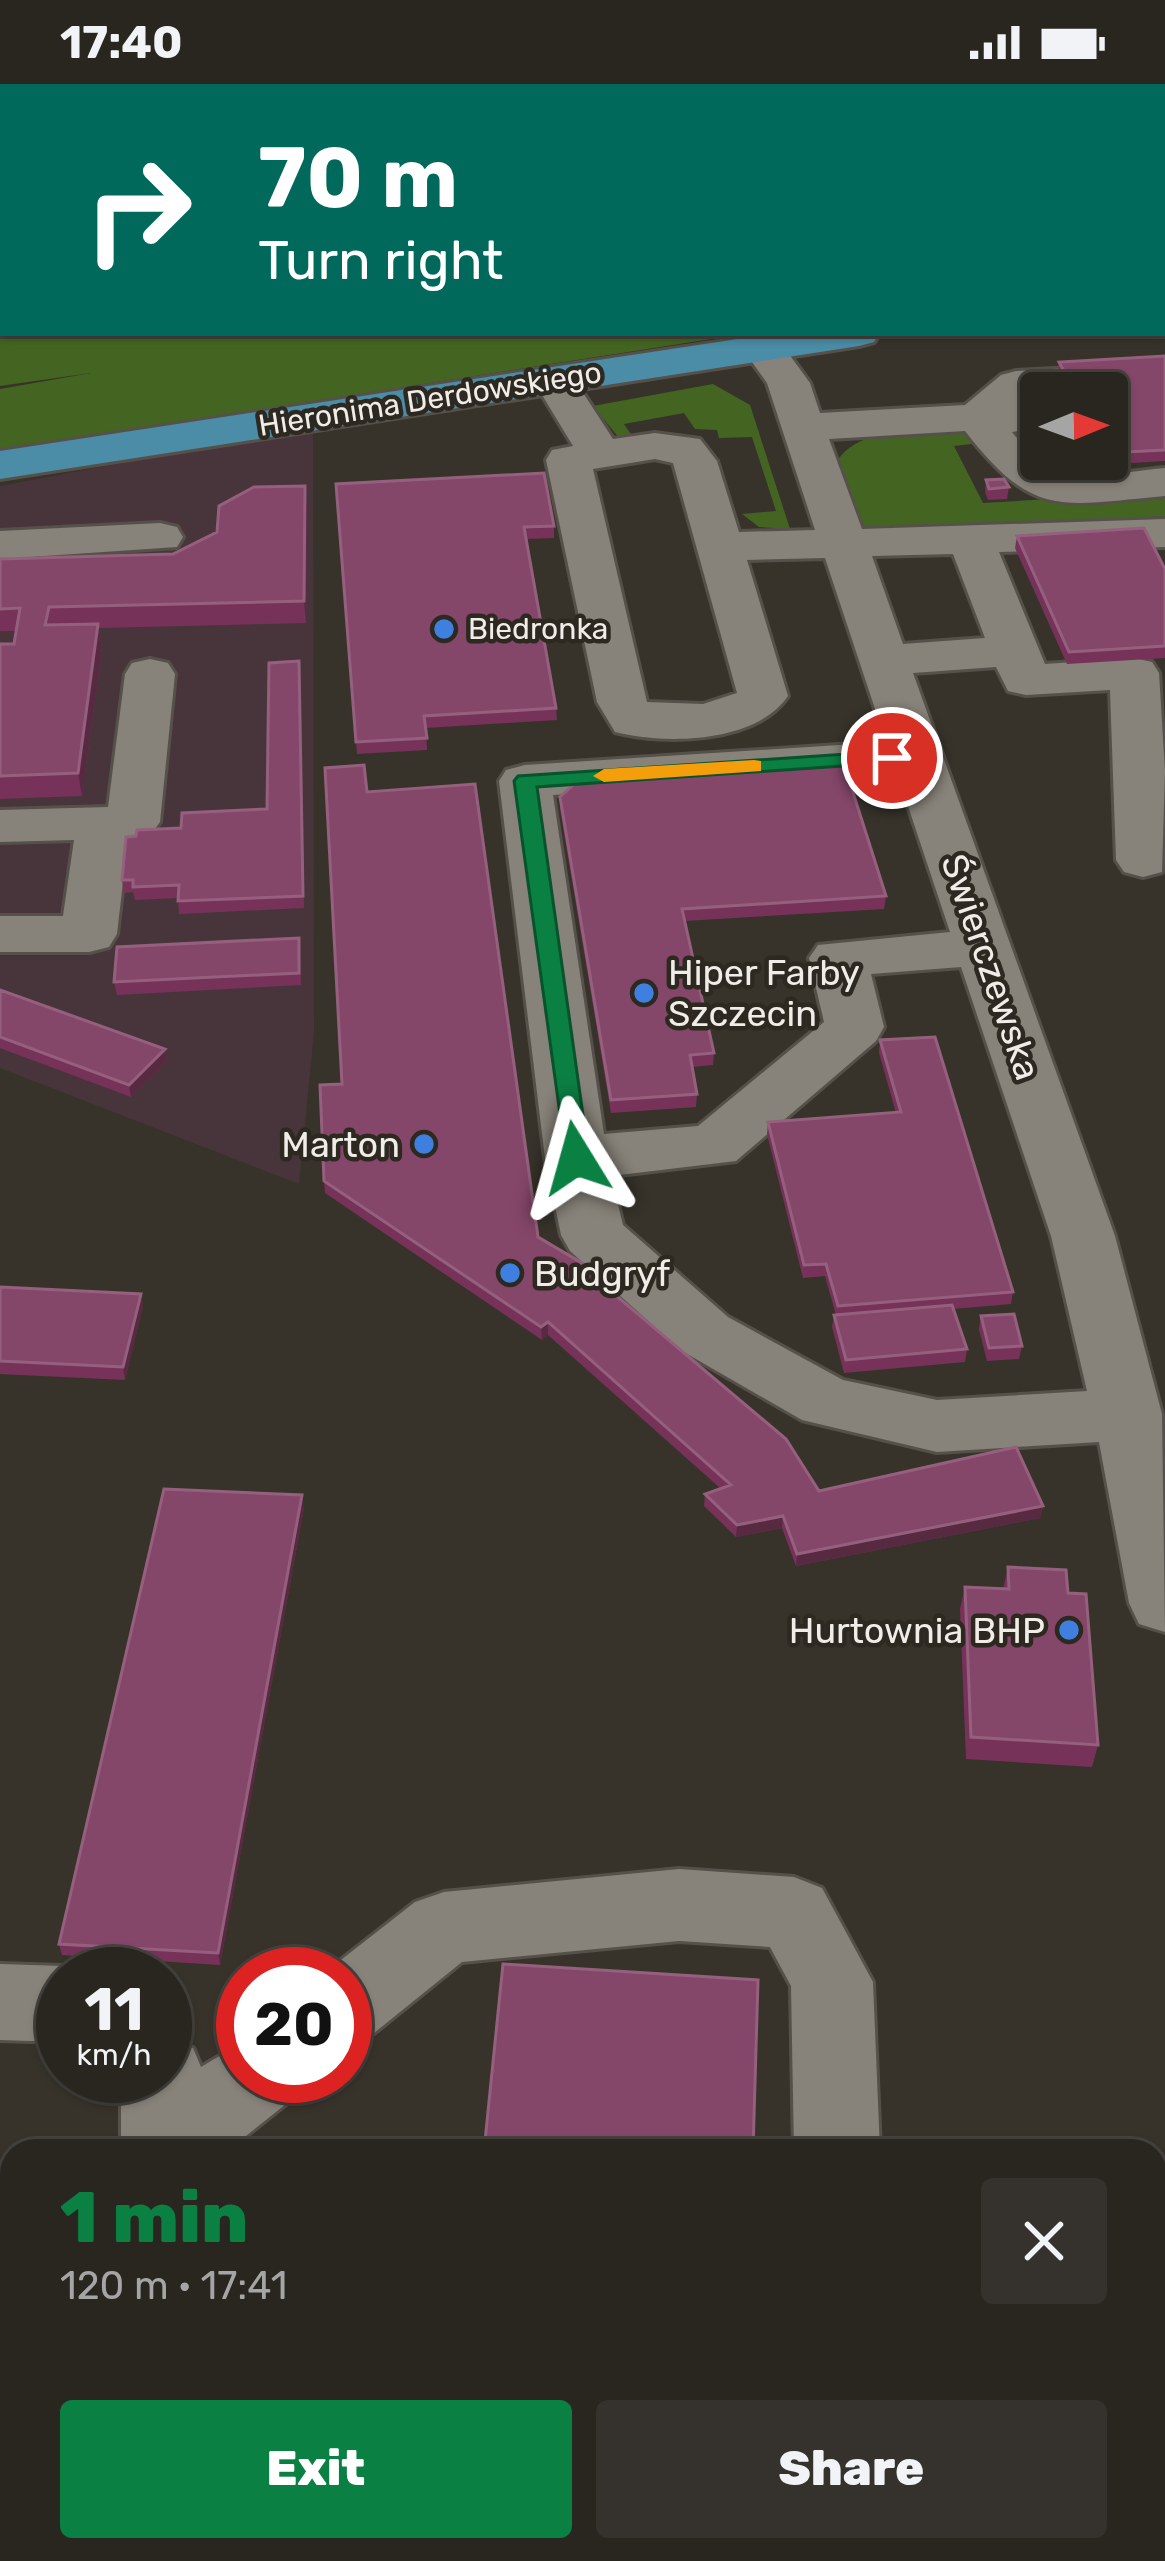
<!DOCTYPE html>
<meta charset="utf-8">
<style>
:root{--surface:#292620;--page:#35322d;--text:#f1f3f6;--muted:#a5a5a5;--line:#45433e;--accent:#0b8043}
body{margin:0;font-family:Rubik,sans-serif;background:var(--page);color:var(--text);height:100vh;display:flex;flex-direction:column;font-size:45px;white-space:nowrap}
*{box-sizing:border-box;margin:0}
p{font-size:39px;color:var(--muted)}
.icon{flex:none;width:66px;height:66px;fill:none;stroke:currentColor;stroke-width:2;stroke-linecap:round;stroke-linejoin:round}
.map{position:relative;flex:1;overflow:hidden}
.panel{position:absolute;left:0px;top:2055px;width:1167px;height:423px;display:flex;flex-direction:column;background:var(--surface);border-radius:36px 36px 0 0;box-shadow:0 3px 9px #0004,0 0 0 3px var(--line)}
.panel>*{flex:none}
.hud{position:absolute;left:0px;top:0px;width:1167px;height:252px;box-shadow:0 3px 9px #0004,0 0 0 3px var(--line);background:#00695c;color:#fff;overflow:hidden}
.needle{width:78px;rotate:89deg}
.tools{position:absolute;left:1020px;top:288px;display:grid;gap:24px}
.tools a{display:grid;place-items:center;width:108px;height:108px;border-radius:12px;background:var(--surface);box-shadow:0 3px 9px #0004,0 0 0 3px var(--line);font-size:60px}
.speed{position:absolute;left:36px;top:1863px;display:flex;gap:24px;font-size:60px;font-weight:700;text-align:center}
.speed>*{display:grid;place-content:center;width:156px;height:156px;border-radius:50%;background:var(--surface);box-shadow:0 3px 9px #0004,0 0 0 3px var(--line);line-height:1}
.speed small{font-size:30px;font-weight:400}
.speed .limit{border:18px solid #d22;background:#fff;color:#111}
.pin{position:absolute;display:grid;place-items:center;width:102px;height:102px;color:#fff;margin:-51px;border:6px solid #fff;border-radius:50%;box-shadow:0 3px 12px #0007}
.me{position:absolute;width:132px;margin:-66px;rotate:352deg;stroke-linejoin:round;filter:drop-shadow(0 0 9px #0008)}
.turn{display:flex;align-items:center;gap:42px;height:252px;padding:0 60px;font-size:54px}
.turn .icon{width:156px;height:156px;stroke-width:2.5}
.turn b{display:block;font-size:84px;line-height:102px}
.round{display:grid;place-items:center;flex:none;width:126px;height:126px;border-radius:12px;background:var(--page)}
.headline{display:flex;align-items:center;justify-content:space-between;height:204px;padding:0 60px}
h1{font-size:72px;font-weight:800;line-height:90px;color:var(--accent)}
.cta{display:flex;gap:24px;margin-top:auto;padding:24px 60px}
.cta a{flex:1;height:138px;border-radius:12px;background:var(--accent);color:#fff;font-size:48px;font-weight:800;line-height:138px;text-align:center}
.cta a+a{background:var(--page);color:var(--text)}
.status{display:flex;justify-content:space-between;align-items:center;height:84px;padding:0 60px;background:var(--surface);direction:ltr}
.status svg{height:33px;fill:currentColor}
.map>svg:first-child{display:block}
.industrial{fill:#48353b}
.green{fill:#446521}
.water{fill:#011847}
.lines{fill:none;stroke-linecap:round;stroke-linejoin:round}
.minor-casing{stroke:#55514a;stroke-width:6}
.major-casing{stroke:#55514a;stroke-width:6}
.minor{fill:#88837a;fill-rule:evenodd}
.major{fill:#4b8da6;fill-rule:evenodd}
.wall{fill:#77325a}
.shaded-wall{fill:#582a41}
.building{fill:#844669;stroke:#95607d;stroke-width:3}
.route{fill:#0b8043;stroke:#07532c;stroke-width:3}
.slow{fill:#f59e0b}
.shop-dot{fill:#3f7fe0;stroke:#2d2921;stroke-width:4.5}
.labels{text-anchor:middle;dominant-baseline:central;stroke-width:9;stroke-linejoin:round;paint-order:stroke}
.far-street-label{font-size:30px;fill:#f0ede8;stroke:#2d2921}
.far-poi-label{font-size:30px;fill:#f0ede8;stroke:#2d2921;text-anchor:start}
.street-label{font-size:36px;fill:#f0ede8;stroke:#2d2921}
.poi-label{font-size:36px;fill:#f0ede8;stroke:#2d2921;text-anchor:start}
</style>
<div class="status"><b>17:40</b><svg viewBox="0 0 49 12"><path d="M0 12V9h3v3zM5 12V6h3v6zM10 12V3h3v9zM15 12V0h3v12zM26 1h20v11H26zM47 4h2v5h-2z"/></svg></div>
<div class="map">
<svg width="1165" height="2477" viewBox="0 0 1165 2477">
<rect width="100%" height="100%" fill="#37332b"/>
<!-- industrial -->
<path class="industrial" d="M313,343L314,948L299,1100L0,984V402Z"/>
<!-- green -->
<path class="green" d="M0,0H1165V186L1164,3H3V249H750L0,366V305L91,289L0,302Z
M713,300L750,321L790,445L759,443L742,430L776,427L752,353L719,354L717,346L695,345L684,329L624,340L634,355H620L593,322Z
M961,347L980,359L954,362L983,419L1165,408V432L862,450L837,377C862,340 921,349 961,347Z"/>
<!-- water -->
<path class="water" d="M458,0H1165V63L1164,3H426Z"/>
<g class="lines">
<defs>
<path id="minor" d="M763,251L778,255L810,299L820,329L965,321L1001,291L1016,287L1165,279V305L1028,312L1017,322L1035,326L1041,335L1035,344L1012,348C1059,408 1097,390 1165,384V412C1061,421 1034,436 965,347L829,355L862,445L1165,435V463L999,468L1045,580L1134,574L1152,578L1159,589L1165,687L1162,788L1143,793L1124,788L1116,776L1110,606L1026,611L1008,607L996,583L913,589L1115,1152L1162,1330L1165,1548L1139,1540L1129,1519L1099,1358L937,1368L802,1336L682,1267L570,1167L561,1151L545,1074L499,697L506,686L525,681L886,658L825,474L747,476L788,612C756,659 666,661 615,648L597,618L546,376L552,366L573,362L533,296L539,287L554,283L569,287L613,355L655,349L700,355L717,377L739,448L815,446L767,299L742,264L748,255ZM655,375L673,379L737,609L703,620L647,618L593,385ZM953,470L985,554L903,560L872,472ZM897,689L950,848L818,861L809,874L824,938L698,1042L604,1050L553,711ZM961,883L1051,1152L1087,1307L937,1316L843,1296L728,1233L623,1141L611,1092L736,1077L876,957L884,943L871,890Z
M160,439L177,443L183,453L177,463L0,475V447Z
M150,575L168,579L175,590L160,738L152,749L128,754L117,850L109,863L89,868H0V832H63L74,756L0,758V726L108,723L125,590L132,579Z
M679,1785L794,1793L822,1804L873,1898L880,2067H794L791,1902L770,1863L679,1857L462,1878L374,1949L345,1960V1890H323L415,1818L444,1808Z
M0,1880L63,1882L84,1890H63V1958L0,1956Z
M165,1953L193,1964L201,1983L243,1958V1992H298L286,2020L227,2067H121V1992H165Z
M76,2466H172L170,2477H74Z
M799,2466H895V2477H799Z"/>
<path id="major" d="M1164,192H1165V216H1164Z
M777,249H880L874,258L859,262L0,395V367Z"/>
</defs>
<!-- minor casing -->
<use href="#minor" class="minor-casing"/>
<!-- major casing -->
<use href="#major" class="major-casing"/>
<!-- minor -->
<use href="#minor" class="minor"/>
<!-- major -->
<use href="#major" class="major"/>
</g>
<!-- wall -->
<path class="wall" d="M1165,272V377L1098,381V387L1060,389L1053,375H1107V309H1068L1058,289L1059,278Z
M986,396L1009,403L1007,415L988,416L985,408Z
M336,400L554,442V454L526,455L556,624L557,636L426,644L427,666L357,670Z
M305,402L307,423L306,539L99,544L102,563L82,712L0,715V560H14L16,547H0V475L173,470Z
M1017,452L1165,485V574L1067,580L1015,464Z
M299,577L304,824L179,830L178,814L135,816L133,808L124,809L122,796L136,752L267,725Z
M367,708L538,1153L616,1211L819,1407L1043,1422L1040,1434L796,1482L782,1444L736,1453L704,1422L705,1410L720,1404L548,1251L542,1256L325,1109L324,1097L342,1000Z
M560,713L886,812L884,825L684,837L714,969L713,981L692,983L697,1010L696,1023L611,1029L560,725Z
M300,866L301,901L117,911L114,898Z
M0,906L165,965L167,977L131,1013L0,964Z
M880,956L1013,1208L1011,1220L953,1225L967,1265L965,1278L844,1289L832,1243L834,1231H836L825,1192L803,1194L767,1050L768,1038L896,1029L879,969Z
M0,1203L141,1210L143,1222L125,1296L0,1290Z
M981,1232L1022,1262L1019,1275L987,1277L979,1245Z
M304,1424L220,1881L62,1871L59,1860Z
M1008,1483L1068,1509L1098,1661L1092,1683L966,1675L960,1525L965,1503L1003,1505Z"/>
<!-- shaded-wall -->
<path class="shaded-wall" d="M305,402L307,423L306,539L304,517Z
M98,540L102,563L82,712L78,689Z
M165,965L167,977L131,1013L129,1001Z
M141,1210L143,1222L125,1296L123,1283Z
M548,1238V1251L542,1256L541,1243Z
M302,1411L304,1424L220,1881L218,1869Z
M1043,1422L1040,1434L796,1482L797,1470Z
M783,1432L782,1444L736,1453L737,1441Z"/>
<!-- building -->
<path class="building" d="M1165,272V366L1107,369V309H1076L1059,278Z
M1061,375H1099L1062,377Z
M544,389L554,442L524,443L556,624L424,632L427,654L356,658L336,400Z
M1004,395L1009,403L989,405L986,396Z
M305,402L304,517L49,523L45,541L98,540L78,689L0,692V560H14L20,524L0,525V475L173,470L217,448L219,422L254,403Z
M1144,444L1165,485V562L1069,568L1017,452Z
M299,577L303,812L178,817L179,801L133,803V796H122L126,753L136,752L137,746L181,744L182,729L267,725L269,579Z
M843,677L886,812L682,825L714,969L690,971L697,1010L611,1016L560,713L581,694Z
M364,681L367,708L475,700L538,1153L616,1199L607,1204L786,1355L819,1407L1016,1363L1043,1422L797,1470L783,1432L737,1441L705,1410L731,1401L548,1238L541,1243L324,1097L320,1001L342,1000L325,684Z
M299,854V889L114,898L117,863Z
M0,906L165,965L129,1001L0,953Z
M935,953L1013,1208L838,1222L826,1180L804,1181L768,1038L901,1028L880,956Z
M0,1203L141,1210L123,1283L0,1277Z
M952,1221L967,1265L846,1276L834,1231Z
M1014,1230L1022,1262L989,1264L981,1232Z
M164,1405L302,1411L218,1869L59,1860Z
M1008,1483L1066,1486L1068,1509L1086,1510L1098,1661L971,1653L965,1503L1009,1505Z
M503,1880L758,1896L753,2067H484Z
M443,2466H742V2477H442Z"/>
<!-- route -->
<path class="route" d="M892,667L900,669V678L537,703L589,1074L585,1081H567L514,697L518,692Z"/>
<!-- slow -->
<path class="slow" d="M754,676L761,677V687L604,698L593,692L604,685Z"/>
<!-- markers -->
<g class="shop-dot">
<circle cx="444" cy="545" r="12"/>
<circle cx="644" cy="909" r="12"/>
<circle cx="424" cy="1060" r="12"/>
<circle cx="510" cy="1189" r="12"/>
<circle cx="1069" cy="1546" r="12"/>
</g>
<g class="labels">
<!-- far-street labels -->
<g class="far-street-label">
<text transform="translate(430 315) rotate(-9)">Hieronima Derdowskiego</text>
</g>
<!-- far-poi labels -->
<g class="far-poi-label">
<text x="468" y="545">Biedronka</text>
</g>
<!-- street labels -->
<g class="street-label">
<text transform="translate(991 883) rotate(71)">Świerczewska</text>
</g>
<!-- poi labels -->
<g class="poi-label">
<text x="668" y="888">Hiper Farby<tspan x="668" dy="41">Szczecin</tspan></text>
<text x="400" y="1060" text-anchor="end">Marton</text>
<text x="534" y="1189">Budgryf</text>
<text x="1045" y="1546" text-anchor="end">Hurtownia BHP</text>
</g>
</g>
</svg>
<div class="tools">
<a><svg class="needle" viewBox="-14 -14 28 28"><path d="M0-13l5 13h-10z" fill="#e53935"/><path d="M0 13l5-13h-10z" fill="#a5a5a5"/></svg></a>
</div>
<div class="speed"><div>11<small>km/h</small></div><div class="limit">20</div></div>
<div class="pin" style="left:892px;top:674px;background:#d93025"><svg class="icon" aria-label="arrive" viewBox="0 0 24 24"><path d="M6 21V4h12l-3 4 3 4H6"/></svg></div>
<svg class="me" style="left:576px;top:1074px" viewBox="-20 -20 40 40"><path d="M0-17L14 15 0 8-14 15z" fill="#0b8043" stroke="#fff" stroke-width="4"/></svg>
<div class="hud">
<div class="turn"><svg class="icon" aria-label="right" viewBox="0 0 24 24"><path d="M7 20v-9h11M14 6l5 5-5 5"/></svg><div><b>70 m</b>Turn right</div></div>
</div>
<section class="panel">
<div class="headline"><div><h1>1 min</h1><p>120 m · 17:41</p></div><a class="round"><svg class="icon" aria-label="close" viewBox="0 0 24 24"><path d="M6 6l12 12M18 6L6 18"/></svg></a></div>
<div class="cta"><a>Exit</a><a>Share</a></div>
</section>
</div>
